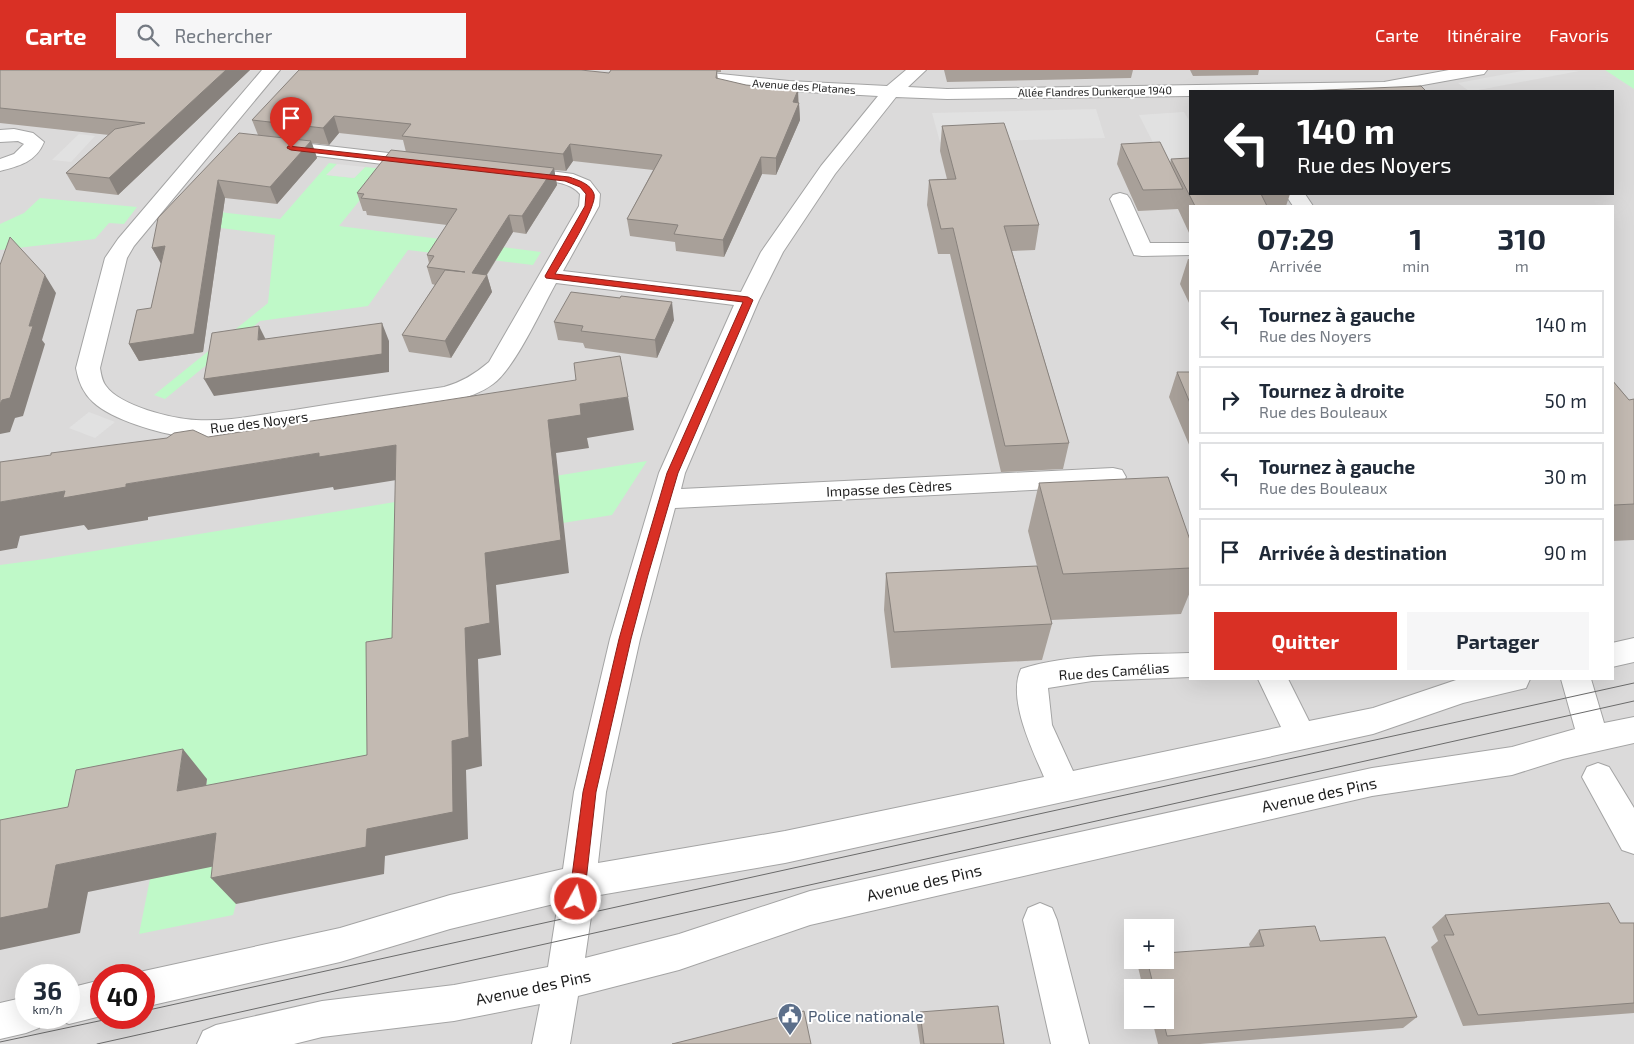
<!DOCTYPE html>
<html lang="fr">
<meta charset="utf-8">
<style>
:root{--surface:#fff;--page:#f6f6f7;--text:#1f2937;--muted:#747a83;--line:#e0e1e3;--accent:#d93025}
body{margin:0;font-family:"Exo 2",sans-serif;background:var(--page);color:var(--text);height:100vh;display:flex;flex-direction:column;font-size:19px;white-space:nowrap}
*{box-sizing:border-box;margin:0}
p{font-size:16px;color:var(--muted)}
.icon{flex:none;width:28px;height:28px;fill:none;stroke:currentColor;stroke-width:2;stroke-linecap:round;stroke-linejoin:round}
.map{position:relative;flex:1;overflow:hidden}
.sheet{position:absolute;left:1189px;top:135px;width:425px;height:475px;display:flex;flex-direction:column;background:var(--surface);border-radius:0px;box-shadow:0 5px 20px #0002}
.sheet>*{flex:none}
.guide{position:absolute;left:1189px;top:20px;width:425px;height:105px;border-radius:0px;box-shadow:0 5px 20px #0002;background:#202124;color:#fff;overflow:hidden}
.controls{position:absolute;left:1124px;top:849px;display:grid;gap:10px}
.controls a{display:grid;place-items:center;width:50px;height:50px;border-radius:0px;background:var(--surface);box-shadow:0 5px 20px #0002;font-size:25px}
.speed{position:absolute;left:15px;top:894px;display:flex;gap:10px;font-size:25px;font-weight:700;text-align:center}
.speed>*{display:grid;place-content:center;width:65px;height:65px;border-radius:50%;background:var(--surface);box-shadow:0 5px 20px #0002;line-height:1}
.speed small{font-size:12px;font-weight:400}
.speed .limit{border:8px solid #d22;background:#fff;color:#111}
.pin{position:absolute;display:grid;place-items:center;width:42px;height:42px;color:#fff;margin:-51px -21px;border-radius:50% 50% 50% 0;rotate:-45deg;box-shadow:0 0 5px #0007}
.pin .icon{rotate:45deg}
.me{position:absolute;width:55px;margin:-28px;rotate:7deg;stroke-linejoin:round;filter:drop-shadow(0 0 4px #0008)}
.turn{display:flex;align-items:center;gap:18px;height:105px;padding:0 25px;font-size:22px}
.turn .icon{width:65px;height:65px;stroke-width:2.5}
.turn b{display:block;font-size:35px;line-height:42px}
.eta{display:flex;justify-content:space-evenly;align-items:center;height:85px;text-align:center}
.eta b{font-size:30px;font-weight:700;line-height:35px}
.primary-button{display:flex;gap:10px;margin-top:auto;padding:10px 25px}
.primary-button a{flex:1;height:58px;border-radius:0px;background:var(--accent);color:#fff;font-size:20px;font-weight:700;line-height:58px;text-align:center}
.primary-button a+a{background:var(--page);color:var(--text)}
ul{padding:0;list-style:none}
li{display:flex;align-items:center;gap:15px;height:68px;margin:0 10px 8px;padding:0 15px;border:2px solid var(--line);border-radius:0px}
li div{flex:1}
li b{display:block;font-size:19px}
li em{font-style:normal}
header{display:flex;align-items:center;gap:30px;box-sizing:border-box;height:70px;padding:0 25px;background:var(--accent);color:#fff}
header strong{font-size:24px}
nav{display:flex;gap:28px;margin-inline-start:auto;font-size:18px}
.search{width:350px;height:45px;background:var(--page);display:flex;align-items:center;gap:12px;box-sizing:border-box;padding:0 18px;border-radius:0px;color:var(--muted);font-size:19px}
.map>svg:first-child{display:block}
.residential{fill:#dbdada;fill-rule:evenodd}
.park{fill:#bff9c8}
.parking{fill:#e1e1e1}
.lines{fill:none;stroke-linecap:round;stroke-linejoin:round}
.minor-casing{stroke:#a4a4a4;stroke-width:2}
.minor{fill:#fff;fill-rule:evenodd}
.tram{stroke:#6b6b6b;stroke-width:1}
.wall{fill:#a8a099}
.shaded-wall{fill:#88827d}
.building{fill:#c3bab2;stroke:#88827d}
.route{fill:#d93025;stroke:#8d1f18}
.labels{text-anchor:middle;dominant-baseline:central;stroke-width:4;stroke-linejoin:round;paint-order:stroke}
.far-street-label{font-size:11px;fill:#1d1d1d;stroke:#fff}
.street-label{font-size:14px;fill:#1d1d1d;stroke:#fff}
.near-street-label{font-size:16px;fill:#1d1d1d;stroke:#fff}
.near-service-label{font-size:16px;fill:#4e5e75;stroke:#fff;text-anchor:start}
</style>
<header>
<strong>Carte</strong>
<div class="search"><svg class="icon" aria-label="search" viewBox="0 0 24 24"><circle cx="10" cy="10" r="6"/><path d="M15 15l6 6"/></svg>Rechercher</div>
<nav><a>Carte</a><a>Itinéraire</a><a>Favoris</a></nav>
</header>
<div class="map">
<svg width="1634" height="974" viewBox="0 0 1634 974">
<rect width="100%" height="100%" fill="#eeebe3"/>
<!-- residential -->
<path class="residential" d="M0,0H1634V974H0ZM1190,21H1612V124H1190ZM1190,136H1612V609H1190ZM1132,858H1165V890H1132ZM26,905H69V948H26ZM101,905H144V948H101ZM1132,918H1165V950H1132Z"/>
<!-- park -->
<path class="park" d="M1605,0H1634V19Z
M329,93L337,94L327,105L354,108L365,97L385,99L339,156L541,182L533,195L408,180L368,236L260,251L165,329L154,325L268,233L275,165L166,151L176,137L280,149Z
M40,128L137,137L124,154L109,153L95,169L0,180V154L24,143Z
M647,391L612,445L563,453L408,459L384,715L236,834L233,845L139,864L150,809L195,800L207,709L0,784V495L45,489Z"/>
<!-- parking -->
<path class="parking" d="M1527,0L1579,1L1473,21H1469L1458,13Z
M1096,39L1105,68L940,72L932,43Z
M1184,42L1190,52V100L1168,102L1139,45Z
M79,64L95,66L71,92L52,90Z
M337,94L365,97L354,108L326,105Z
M89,342L115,352L95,368L69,358Z"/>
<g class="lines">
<defs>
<path id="minor" d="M262,0H280L134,176L127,188L100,298C101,304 102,311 106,316C120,336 173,349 196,350C229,352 262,344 294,340C344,332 394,324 444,317C462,312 475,304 489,292L579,136L580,124C566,107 533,112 513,107L510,103L513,99L520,97L573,104L590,111L600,124L599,136L563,201L741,222L761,182L821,96L878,26L789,21L629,5L623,4L620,0H682L789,11L887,16L906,0H926L908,17L947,19L1384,12L1449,0H1487L1484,4L1478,5L1390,21H1190V26L947,29L896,27L835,104L783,182L759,230L685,403L681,419L1113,398L1122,400L1126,407L1122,414L1113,416L675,438L640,569L606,722L598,793L785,761L1044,707C1032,679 1007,628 1021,599C1069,583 1139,585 1190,583V607L1092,611L1048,618L1052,655L1073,701L1281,657L1258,609H1288L1309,651L1373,638L1459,609H1530L1526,618L1463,633L1373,664L785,793L594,826L585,888L679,864L810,821L1372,698L1512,677L1575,659L1561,609H1591L1604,653L1634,647V673L1563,689L1512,705L1372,726L810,855L679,900L578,926L570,974H532L540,934L454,951L322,967L294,974H197L203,961L216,955L322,931L454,915L548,897L558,833L450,859L340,892L144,937V905H134L144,901L340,858L450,825L563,799L574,722L610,569L659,403L734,235L556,213C541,240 515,298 493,314C481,323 467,327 454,331L235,366C219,367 202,369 185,367C159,363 112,350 93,332C83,323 78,310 76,298L105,188L118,169Z
M14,59L33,63L44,72C36,92 19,96 0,101V89L14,84L24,74L18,71L0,72V60Z
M276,70L423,87L430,89L433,93L430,97L423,99L269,80L266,76L269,72Z
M1120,123L1127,125L1130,129L1150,173H1190V185L1142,186L1134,185L1110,129L1113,125Z
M1285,124H1305L1313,136H1293Z
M1634,568V592L1612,597V573Z
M1598,693L1609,697L1634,738V784L1622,780L1582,707L1587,697Z
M1040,833L1052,838L1057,850L1089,974H1051L1023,850L1028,838Z
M101,910V946L69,954L56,949L55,948H69V918Z
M26,927V948H43L39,958L26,963L0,969V933Z"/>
</defs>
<!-- minor casing -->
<use href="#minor" class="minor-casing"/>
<!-- minor -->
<use href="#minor" class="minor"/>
<!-- tram -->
<path class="tram" d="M144,941L1634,613
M0,972L113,948
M97,974L1634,631"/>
</g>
<!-- wall -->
<path class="wall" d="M0,0H250L118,125L76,120L66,103L109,65L0,53Z
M611,0H721V2H717L718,9L746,15L798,20L800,50L776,105L762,104L724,187L676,181L675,172L630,166L627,149L653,100L573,91L566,101L554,100L557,115L526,164L513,162L487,205L492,222L451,288L409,282L402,265L435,215L432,214L427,197L429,193L427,185L447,155L367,145L366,141H363L357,123L406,82L403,70L339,63L329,75L312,73L317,88L277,134L225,128L203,282L139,291L129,274L151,238L161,194L152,178L258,65L252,50L609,3Z
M944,0H1133L1131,8L947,12Z
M1190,0H1259L1258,5L1193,6Z
M942,56L1039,155L1035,180L1012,181L1069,373L1063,399L1001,402L950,184H938L927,135L929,110L947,109L940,81Z
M1121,74L1170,93L1171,89L1190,124H1290L1286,136H1190V165L1178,139L1138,141L1117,94Z
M1188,189H1190V235L1180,214Z
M674,250L657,288L585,278L583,273L558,270L554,252Z
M1177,302H1190V377L1169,327Z
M1612,310L1629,330L1634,329V470L1612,471Z
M1039,413L1190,470V522L1181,544L1051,550L1052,554L1042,590L891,598L884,540L886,503L1037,496L1028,461Z
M1445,845L1620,853H1634V943L1463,956L1431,877L1438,871L1432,857Z
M1259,860L1320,871L1417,947L1403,958L1200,974H1158L1152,950H1165V918H1143L1138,897L1142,890H1165L1250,877L1249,874Z
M920,942L1004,974H920L917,954Z"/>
<!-- shaded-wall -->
<path class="shaded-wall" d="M226,0H250L118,125L109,108Z
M798,20V36L799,33L800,50L776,105V88L793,32Z
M334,46L339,63L329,75L323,58Z
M311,71L317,88L277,134L270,117Z
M570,74L573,91L566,101L563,84Z
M761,87L762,104L724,187L723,170Z
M554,98L557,115L526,164L522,146Z
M218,110L225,128L203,282L139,291L129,274L194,264Z
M509,145L513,162L477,220L472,203Z
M165,176L162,195L152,178Z
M45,205L56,223L42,270L45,274L23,346L15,348L10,362L0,364V334L29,256Z
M487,205L492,222L451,288L445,271Z
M672,232L674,250L657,288L655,270Z
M382,253L389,271V302L214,326L204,309Z
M259,256L268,274L258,270Z
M628,327L634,360L587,368L589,378L556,383L569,503L496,515L501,585L478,589L482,696L466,700L468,769L385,786L384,804L236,834L211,808L367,759L452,671L465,558L485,483L548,350L580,334Z
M396,375L409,408L334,420L333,417L148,447V450L88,460L84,455L20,466L17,478L0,481V432L65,421L126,414L319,383Z
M183,679L207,709L202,749L177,721Z
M216,763L240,791L88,822L80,863L0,880V848L56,795Z"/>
<!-- building -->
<path class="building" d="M0,0H226L109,108L66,103L115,59L145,53L0,38Z
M299,0H581L609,3L611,0H717L716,8L746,15L798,20L793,32L799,33L776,88L761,87L723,170L674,164L678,155L627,149L662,85L570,74L563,84L402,66L411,54L334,46L323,58L252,50Z
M1421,16L1426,21H1300Z
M1004,53L1039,155L1004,156L1069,373L1005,376L953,158L941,159L929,110L956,109L942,56Z
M239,63L311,71L270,117L218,110L194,264L129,274L137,240L151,238L165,176L152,178L158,148Z
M1160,72L1183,119L1143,120L1121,74Z
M391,80L554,98L522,146L509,145L472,203L487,205L445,271L402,265L445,200L465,202L427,197L434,186L427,185L457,139L361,128L364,124L357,123Z
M1190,88V124H1261L1267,136H1195L1171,89Z
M10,167L45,205L29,256H33L10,328L2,330L0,334V195Z
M571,222L620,228L621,226L672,232L655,270L581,261L583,256L554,252Z
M382,253V284L204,309L212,263L259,256L258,270Z
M620,286L628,327L580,334L581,345L548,350L561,470L485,483L490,553L465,558L469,667L452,671L453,742L367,759L366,777L211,808L216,763L56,795L48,838L0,848V750L68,737L76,700L183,679L177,721L367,685L366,572L392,568L396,375L319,387V383L126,414V417L63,428L65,421L0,432V392L51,385V383L167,368L174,363L193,360L208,367L576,310L574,293Z
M1177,302H1190V333Z
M1612,310L1629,330L1634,329V434L1614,435L1612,433Z
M1168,407L1190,470V498L1063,504L1039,413Z
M1037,496L1052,554L894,562L886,503Z
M1609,833L1620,853H1634V933L1478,945L1444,865H1454L1445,845Z
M1315,856L1320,871L1385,867L1417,947L1167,966L1163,950H1165V918H1154L1147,890H1165V883L1264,876L1259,860Z
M998,936L1004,974H924L920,942Z
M804,941L811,974H672Z"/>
<!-- route -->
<path class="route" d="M288,76L569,107C578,110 591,114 594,124C598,135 563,191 555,204L748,227L753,230L678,403L648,505L631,569L596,722L584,829L582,834L576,836L571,834L569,829L583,722L619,569L637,505L667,403L743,232L546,208L545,206L585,136L586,124L580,117L565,111L291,80L287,78Z"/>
<!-- icons -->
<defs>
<symbol id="civic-pin" viewBox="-11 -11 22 30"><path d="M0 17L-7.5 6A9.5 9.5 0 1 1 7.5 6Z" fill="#5c6f8a" stroke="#fff"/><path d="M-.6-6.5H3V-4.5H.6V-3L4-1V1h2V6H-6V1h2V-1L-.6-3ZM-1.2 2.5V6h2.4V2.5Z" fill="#fff"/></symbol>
</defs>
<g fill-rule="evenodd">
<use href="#civic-pin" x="776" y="931" width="28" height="38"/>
</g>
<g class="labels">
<!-- far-street labels -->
<g class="far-street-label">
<text transform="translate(804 16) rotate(4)">Avenue des Platanes</text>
<text transform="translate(1095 21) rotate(-1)">Allée Flandres Dunkerque 1940</text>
</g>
<!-- street labels -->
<g class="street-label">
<text transform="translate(259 352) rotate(-7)">Rue des Noyers</text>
<text transform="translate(889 418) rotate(-3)">Impasse des Cèdres</text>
<text transform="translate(1114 601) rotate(-4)">Rue des Camélias</text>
</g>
<!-- near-street labels -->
<g class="near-street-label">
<text transform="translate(1319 724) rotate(-12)">Avenue des Pins</text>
<text transform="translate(924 812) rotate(-13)">Avenue des Pins</text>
<text transform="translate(533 917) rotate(-12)">Avenue des Pins</text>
</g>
<!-- near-service labels -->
<g class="near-service-label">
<text x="808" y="945">Police nationale</text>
</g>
</g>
</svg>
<div class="controls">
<a>+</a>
<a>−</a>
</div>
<div class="speed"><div>36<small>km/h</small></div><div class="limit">40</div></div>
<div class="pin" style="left:291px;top:78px;background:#d93025"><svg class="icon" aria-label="arrive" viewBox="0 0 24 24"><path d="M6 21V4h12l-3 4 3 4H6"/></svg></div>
<svg class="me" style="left:576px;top:829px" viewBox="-20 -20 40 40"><circle r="17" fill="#d93025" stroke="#fff" stroke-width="3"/><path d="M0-11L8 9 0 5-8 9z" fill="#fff"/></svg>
<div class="guide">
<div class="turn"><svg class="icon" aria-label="left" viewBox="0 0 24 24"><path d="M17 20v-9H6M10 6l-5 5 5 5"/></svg><div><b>140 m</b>Rue des Noyers</div></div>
</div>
<section class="sheet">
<div class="eta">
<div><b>07:29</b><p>Arrivée</p></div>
<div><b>1</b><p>min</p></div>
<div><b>310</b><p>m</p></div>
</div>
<ul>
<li><svg class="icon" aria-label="left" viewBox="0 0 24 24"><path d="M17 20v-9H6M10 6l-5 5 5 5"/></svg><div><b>Tournez à gauche</b><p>Rue des Noyers</p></div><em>140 m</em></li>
<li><svg class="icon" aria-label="right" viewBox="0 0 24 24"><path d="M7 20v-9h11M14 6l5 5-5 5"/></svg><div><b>Tournez à droite</b><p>Rue des Bouleaux</p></div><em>50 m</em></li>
<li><svg class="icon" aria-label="left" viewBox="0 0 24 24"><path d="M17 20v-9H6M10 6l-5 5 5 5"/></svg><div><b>Tournez à gauche</b><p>Rue des Bouleaux</p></div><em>30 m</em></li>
<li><svg class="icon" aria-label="arrive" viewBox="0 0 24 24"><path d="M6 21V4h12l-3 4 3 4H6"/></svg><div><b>Arrivée à destination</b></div><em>90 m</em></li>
</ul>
<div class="primary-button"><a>Quitter</a><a>Partager</a></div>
</section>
</div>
